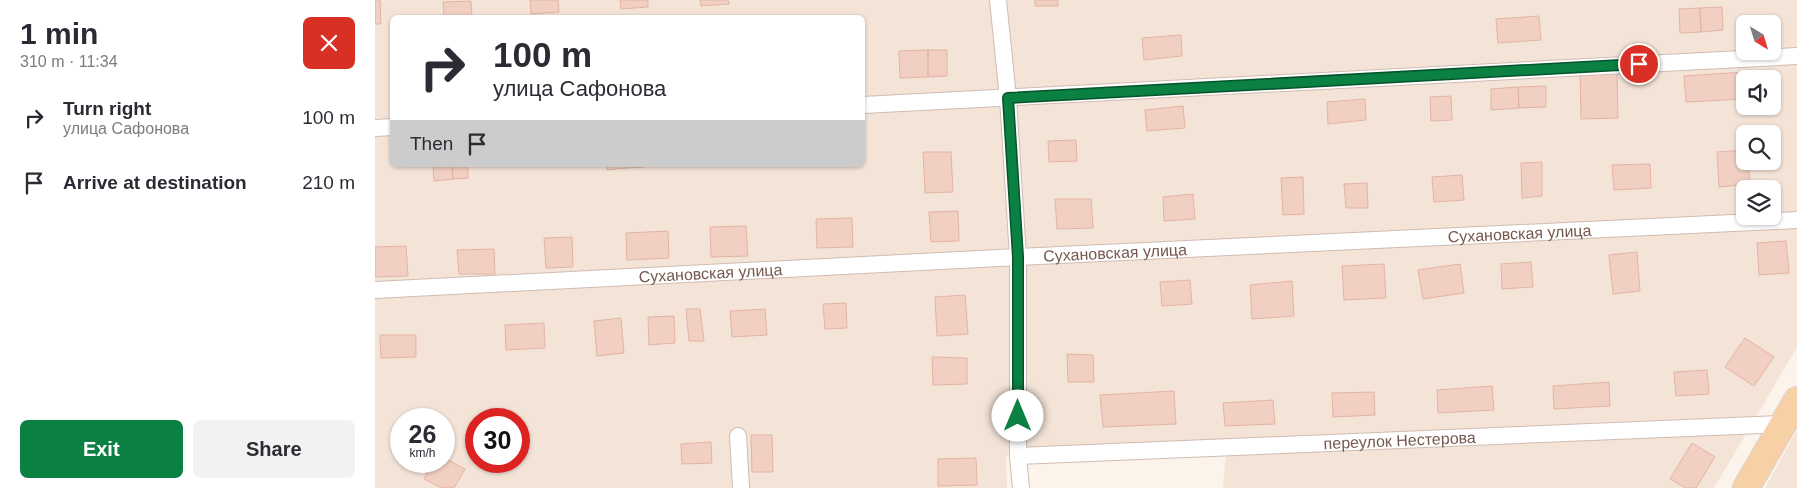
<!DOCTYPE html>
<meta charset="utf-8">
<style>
:root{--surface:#fff;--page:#f2f2f3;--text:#2b2b33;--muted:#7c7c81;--accent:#0b8043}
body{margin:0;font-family:Arial,sans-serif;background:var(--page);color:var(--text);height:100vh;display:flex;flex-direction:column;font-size:19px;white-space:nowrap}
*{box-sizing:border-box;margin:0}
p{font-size:16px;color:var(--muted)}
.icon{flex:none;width:28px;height:28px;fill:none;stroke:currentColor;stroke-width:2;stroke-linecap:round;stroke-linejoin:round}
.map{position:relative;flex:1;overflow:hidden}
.details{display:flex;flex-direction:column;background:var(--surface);width:375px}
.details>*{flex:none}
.top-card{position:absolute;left:15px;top:15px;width:475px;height:152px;border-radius:8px;box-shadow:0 1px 4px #0004;background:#fff;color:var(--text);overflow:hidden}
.needle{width:32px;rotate:142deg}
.fabs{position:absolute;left:1361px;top:15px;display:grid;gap:10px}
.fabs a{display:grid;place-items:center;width:45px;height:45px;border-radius:8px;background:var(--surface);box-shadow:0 1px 4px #0004;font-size:25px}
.speed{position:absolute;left:15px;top:408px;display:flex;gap:10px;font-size:25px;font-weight:700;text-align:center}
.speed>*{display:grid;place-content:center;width:65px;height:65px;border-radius:50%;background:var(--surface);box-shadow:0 1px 4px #0004;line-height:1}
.speed small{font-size:12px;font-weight:400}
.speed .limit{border:8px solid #d22;background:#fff;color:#111}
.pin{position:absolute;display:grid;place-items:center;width:42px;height:42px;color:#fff;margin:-21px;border:2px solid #fff;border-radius:50%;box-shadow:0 1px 5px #0007}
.me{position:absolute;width:55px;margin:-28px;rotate:0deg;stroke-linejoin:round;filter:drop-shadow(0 0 4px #0008)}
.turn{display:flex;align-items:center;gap:18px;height:105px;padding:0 20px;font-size:22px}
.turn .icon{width:65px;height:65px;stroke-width:2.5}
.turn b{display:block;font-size:35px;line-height:42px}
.then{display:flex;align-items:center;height:48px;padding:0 20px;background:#0003;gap:10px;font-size:19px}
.round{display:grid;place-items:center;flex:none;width:52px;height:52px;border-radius:8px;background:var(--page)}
.headline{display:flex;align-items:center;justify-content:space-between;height:85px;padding:0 20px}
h1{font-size:30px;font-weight:800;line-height:38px}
.button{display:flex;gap:10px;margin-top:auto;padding:10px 20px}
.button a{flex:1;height:58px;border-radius:8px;background:var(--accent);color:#fff;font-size:20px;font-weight:800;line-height:58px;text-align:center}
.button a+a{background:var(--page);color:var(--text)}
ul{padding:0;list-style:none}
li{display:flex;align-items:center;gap:15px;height:65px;padding:0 20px}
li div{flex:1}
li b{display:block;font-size:19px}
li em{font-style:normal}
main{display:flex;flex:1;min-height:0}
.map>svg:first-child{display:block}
.residential{fill:#f4e4d8;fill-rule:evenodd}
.building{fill:#f1cfc2;stroke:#e3b4a3}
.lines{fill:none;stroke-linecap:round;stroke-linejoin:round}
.street-casing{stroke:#d0bcb2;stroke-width:18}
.primary-casing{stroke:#d9d0cd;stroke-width:28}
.street{stroke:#fff;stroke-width:16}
.primary{stroke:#f8d0a5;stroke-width:26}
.route-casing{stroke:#07532c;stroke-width:12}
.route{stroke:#0b8043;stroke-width:9}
.labels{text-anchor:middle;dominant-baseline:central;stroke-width:4;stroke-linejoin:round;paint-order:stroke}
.street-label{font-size:16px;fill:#76574d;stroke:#fef7f0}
</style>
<main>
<section class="details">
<div class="headline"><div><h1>1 min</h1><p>310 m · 11:34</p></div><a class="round" style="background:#d93025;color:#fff"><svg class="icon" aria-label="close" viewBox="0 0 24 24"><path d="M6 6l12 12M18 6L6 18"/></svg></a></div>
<ul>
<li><svg class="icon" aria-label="right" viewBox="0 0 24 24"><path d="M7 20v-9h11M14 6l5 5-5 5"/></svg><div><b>Turn right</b><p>улица Сафонова</p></div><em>100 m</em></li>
<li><svg class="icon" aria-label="arrive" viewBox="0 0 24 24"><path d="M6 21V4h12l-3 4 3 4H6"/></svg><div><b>Arrive at destination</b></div><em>210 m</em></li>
</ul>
<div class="button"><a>Exit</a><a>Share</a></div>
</section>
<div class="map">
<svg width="1422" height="488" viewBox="0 0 1422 488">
<rect width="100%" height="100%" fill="#fcf3ea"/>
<!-- residential -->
<path class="residential" d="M0,0H1422V347L1339,488H848L851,452L631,456L632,488H0ZM18,18H488V165H18ZM1370,24H1398V51H1370ZM1370,79H1398V106H1370ZM1370,134H1398V161H1370ZM1370,189H1398V216H1370ZM26,419H69V461H26ZM101,419H144V461H101Z
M1422,430V488H1390Z"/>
<!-- building -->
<path class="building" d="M0,0H5L6,24H0Z
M155,0H183L184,12L156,14Z
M245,0H273V7L246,9Z
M325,0H353L354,4L326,6Z
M660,0H683V6H660Z
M96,1L97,18H69L68,2Z
M1347,7L1348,30L1326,32L1325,8Z
M1325,8L1326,32L1305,33L1304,9Z
M1164,16L1166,40L1123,43L1121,19Z
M806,35L807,56L769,60L767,38Z
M553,50H572V76L553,77Z
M553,50V77L525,78L524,51Z
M1242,69L1243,118L1206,119L1205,70Z
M1370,72V99L1311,102L1309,76Z
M1171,86V107L1144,108L1143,87Z
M1143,87L1144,108L1116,110V89Z
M1076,96L1077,120L1056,121L1055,97Z
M990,99L991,120L953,124L952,102Z
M808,106L810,128L772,131L770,110Z
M701,140L702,161L674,162L673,141Z
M1370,150V161H1373L1375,184L1344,187L1342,152Z
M548,152H576L578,192L550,193Z
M1167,162V196L1147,198L1146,163Z
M1275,164L1276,188L1239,190L1237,165Z
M58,165H77L78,179L59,181Z
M77,165H93V178L78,179Z
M232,165H252V168L232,170Z
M252,165H270V167L252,168Z
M1087,175L1089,200L1059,202L1057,177Z
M928,177L929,214L908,215L906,178Z
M992,183L993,208H971L969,184Z
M818,194L820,219L789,221L788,197Z
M680,199H716L718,228L682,229Z
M583,211L584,241L556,242L554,212Z
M477,218L478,247L442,248L441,219Z
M371,226L373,256L336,257L335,227Z
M293,231L294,258L252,260L251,233Z
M197,237L198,267L171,268L169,238Z
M1411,241L1414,273L1384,275L1382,243Z
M31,246L33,276L0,277V247Z
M119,249L120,274H84L82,250Z
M1262,252L1265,291L1238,294L1234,255Z
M1156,262L1158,287L1127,289L1126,264Z
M1009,264L1011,298L969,300L967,266Z
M1085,264L1089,293L1048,299L1043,270Z
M815,280L817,304L787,306L785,282Z
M917,281L919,316L877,319L875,285Z
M590,295L593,334L562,336L560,297Z
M471,303L472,328L450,329L448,304Z
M311,309H325L329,341H314Z
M390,309L392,335L357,337L355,311Z
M299,316L300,343L274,345L273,317Z
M246,318L249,353L222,356L219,321Z
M169,323L170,348L131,350L130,325Z
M5,335H41V357L6,358Z
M1370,338L1399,357L1379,386L1350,367Z
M692,354L718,355L719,382H693Z
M557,357L592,358V384L558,385Z
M1332,370L1334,394L1301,396L1299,372Z
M1234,382L1235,406L1179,409L1178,386Z
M1117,386L1119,410L1063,413L1062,390Z
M799,391L801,424L728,427L725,395Z
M999,392L1000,415L958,417L957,393Z
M898,400L900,424L850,426L848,403Z
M376,435H397L398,472H377Z
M336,442L337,463L307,464L306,444Z
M1317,443L1340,457L1321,488H1311L1295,479Z
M69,458L90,469L79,488H67L49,479L58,461H69Z
M601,458L602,485L563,486V459Z"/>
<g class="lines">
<defs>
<g id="street">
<path d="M623,0L633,98L643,257V456L646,488"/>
<path d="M488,105L1422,56"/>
<path d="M0,128L18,127"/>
<path id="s1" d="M0,290L643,257L1422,220"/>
<path d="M363,436L366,488"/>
<path id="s2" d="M643,456L1408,424"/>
</g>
<path id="primary" d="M1371,488L1422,400"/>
</defs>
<!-- street casing -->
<use href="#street" class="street-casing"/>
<!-- primary casing -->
<use href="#primary" class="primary-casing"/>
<!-- street -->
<use href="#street" class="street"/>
<!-- primary -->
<use href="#primary" class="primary"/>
</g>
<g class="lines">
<defs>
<path id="route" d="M643,416V257L633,98L1264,64"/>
</defs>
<!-- route casing -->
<use href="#route" class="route-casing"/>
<!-- route -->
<use href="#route" class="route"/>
</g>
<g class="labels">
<!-- street labels -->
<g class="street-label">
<text stroke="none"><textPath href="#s1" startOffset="1146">Сухановская улица</textPath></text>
<text stroke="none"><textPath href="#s1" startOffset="741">Сухановская улица</textPath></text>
<text stroke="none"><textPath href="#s1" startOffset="336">Сухановская улица</textPath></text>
<text stroke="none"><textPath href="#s2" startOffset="382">переулок Нестерова</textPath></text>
</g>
</g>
</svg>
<div class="fabs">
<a><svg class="needle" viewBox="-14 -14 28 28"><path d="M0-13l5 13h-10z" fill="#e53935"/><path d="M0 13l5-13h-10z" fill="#7c7c81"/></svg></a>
<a><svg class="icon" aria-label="sound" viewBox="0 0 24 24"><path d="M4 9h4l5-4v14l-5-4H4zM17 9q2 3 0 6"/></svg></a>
<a><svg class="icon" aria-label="search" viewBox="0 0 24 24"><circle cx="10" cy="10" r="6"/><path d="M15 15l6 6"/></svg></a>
<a><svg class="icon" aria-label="layers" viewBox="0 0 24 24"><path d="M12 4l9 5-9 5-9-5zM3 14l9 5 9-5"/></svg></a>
</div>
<div class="speed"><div>26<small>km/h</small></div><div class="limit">30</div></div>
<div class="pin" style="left:1264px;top:64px;background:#d93025"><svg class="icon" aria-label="arrive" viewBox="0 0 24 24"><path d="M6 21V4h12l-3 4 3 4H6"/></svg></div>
<svg class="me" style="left:643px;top:416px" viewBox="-20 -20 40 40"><circle r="19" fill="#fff"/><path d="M0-13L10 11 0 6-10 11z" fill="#0b8043"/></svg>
<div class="top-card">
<div class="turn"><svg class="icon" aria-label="right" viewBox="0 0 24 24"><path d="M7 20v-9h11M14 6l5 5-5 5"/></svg><div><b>100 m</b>улица Сафонова</div></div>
<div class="then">Then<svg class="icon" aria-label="arrive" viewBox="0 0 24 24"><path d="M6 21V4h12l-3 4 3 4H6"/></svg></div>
</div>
</div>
</main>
